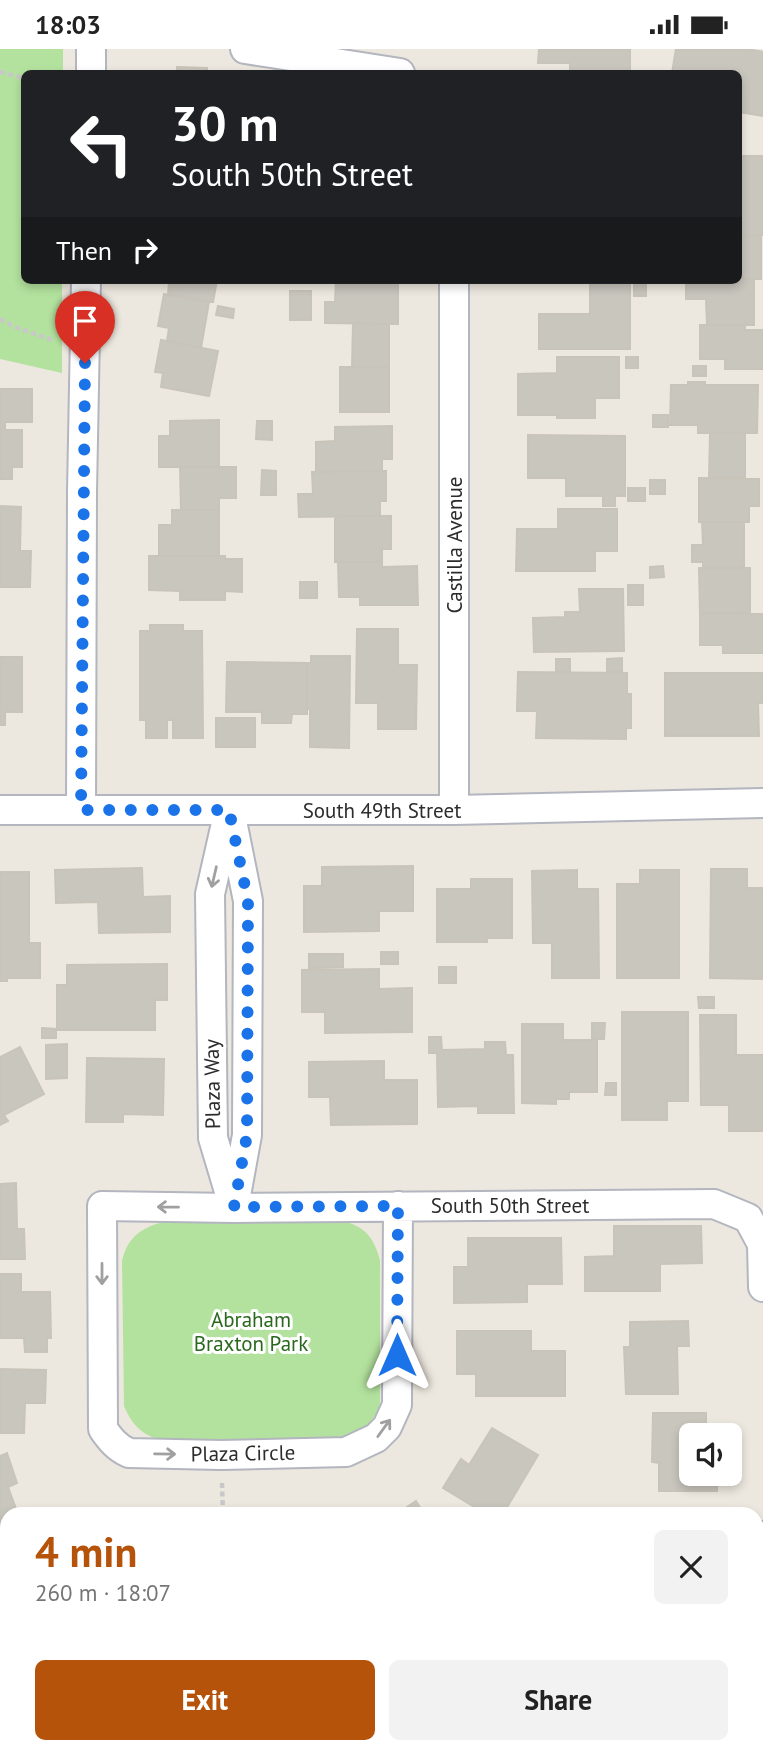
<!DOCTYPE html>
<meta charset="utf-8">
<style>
:root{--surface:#fff;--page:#f2f2f2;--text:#222;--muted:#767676;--accent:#b45309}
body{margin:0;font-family:"PT Sans",sans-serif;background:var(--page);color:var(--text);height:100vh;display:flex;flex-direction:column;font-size:26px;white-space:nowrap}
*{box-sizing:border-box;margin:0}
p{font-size:23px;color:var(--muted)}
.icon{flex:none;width:38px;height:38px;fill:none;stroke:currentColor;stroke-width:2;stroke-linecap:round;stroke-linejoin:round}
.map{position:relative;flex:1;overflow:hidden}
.details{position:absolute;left:0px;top:1458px;width:763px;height:247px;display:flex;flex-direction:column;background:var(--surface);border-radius:21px 21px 0 0;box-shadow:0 4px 10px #0003}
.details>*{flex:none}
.top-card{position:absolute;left:21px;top:21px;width:721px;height:214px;border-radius:10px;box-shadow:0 4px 10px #0003;background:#202124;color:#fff;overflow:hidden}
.controls{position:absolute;left:679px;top:1374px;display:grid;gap:14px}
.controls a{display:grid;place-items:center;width:63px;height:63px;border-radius:10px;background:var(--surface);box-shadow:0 4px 10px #0003;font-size:35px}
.pin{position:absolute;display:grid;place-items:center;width:60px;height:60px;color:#fff;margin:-72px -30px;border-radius:50% 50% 50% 0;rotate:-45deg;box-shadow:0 0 7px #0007}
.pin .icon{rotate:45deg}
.me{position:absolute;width:77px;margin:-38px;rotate:0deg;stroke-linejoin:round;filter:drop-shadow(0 0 5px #0008)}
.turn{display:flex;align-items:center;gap:24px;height:147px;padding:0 35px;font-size:32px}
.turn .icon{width:91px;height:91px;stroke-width:2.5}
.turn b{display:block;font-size:49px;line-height:60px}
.then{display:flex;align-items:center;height:66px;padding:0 35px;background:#0003;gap:14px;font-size:26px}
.round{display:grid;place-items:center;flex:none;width:74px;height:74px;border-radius:10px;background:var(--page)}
.overview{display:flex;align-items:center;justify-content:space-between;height:119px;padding:0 35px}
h1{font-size:42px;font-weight:600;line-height:52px;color:var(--accent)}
.cta{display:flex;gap:14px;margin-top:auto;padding:14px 35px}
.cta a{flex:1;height:80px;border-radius:10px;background:var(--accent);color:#fff;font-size:28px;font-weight:600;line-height:80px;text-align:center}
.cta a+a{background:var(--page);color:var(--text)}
.status{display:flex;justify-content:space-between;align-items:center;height:49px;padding:0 35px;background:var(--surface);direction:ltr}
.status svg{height:19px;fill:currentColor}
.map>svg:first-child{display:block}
.green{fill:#b3e29e}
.building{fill:#c9c6be;stroke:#c9c4b9;stroke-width:2}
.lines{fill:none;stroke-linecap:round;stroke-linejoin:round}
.street-casing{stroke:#b3b5bf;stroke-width:32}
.path{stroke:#c8c8c8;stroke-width:4.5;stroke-dasharray:5 3.5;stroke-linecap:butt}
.street{stroke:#fff;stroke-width:28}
.oneway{stroke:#a0a0a0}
.route{stroke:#1a73e8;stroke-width:12;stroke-dasharray:0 21.6}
.labels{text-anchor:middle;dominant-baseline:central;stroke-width:6;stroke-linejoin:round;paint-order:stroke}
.street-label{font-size:21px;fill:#2c2c2c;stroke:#fff}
.park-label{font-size:21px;fill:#2a691d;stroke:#fff}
</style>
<div class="status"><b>18:03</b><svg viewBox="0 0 49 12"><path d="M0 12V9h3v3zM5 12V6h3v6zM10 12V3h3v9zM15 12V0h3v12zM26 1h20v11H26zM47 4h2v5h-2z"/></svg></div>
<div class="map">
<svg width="763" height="1703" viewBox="0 0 763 1703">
<rect width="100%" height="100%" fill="#ede8df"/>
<!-- green -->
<path class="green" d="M0,0H63V24H24V231H62V324L0,310Z
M167,1172H343C366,1178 374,1189 380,1211V1357C369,1380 355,1389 329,1391H161C142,1386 132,1376 124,1357L122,1212C128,1187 142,1178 167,1172Z"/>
<!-- building -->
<path class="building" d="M539,0H630V24H570V14H538Z
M676,0H748L763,3V67L738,63V24H672Z
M177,18L207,19V24H177Z
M738,100H741V107H763V186L738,187Z
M761,186V230H738V187Z
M754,230V276H707L706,250H686V231Z
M159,231H217L213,253L168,245L169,234Z
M336,231H398V275L325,274V253H335Z
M634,233H646V247H634Z
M590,235H630V300H539V265H590Z
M290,242H311V271H290Z
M164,245L209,253L201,299L167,292L169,279L158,277Z
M218,257L234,260L233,269L216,266Z
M353,274L389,275V318H352Z
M700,276H745V281H763V320H725V310H700Z
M161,291L218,302L209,347L161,338L163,324L155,323Z
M557,308H619V349H595V369H557V366H518V325L557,324Z
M626,308H638V319H626Z
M693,317H706V327H693Z
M340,318H389V363H340Z
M688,333H705V336H758L757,384H698V376H670L671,336H688Z
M0,340H32V373H5V381H22V418H12V430H0Z
M653,366H668V378H653Z
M219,371V418H159V387H170V372Z
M257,372H272V391L256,390Z
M392,377V410H382V422L316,423V393L335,392V378Z
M710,384H745V428H709Z
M528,386L625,387V447H615V457H603V447H566V429H528Z
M180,418H236V449H219V461H181Z
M262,421L276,422V446H261Z
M386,422V452H380V467L299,468L298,445H313L312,423Z
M699,429L759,430V457H749V473H699Z
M650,431H665V445H650Z
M628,439H645V452H628Z
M0,457L21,458L20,502H31L30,538H0Z
M558,460H617V502H595V522H516L517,480H558Z
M172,461H219V507H159V476H172Z
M335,467H391V500H382V513H335Z
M702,473H744V518H703V513H692V496H703Z
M149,507H225V510H242V543L225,542V551H180V542L149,541Z
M338,513H382V518L417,517L418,556H360V548H339Z
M663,517L664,528L650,529V518Z
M699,519H750V564H700Z
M300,533H317V549H300Z
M628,536H643V556H628Z
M579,540H623L624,602L534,603L533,569L565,568V563H580Z
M700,564L763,565V604H723V596H700Z
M150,576H183V582H202L203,689H173V671H167V689H146V671H140V582H150Z
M357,580H398V616H417L416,680H378V654H356Z
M311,607H350L349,699L310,698V660H307V614H311Z
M0,608H22V663H5V676H0Z
M622,609V622H607V610Z
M556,610H570V622H556Z
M227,613L307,614V665H292L291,674H262V663H226Z
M518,623L627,624V645H631V679H626V690L536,689L537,662H517Z
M665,624H763V654H758L759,687H665Z
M216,669H255V698H216Z
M413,817V862H379V882L304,883V837H322V818Z
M142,819L143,848L170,847V883L99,884L98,853L56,854L55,821Z
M711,820H747V839H763V930L710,929Z
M577,821V840H598L599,929H552V894H533L532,822Z
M640,821H679V929H617V835H640Z
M0,823H29V894H40V929H7V932H0Z
M471,830H512V889H487V893H437V840H471Z
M381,903H398V915H381Z
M309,905H343V918L309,919Z
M167,915V951H155V981H57V936H67V916Z
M439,918H456V934H439Z
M379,920V940L412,939V983L325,984V963H302V921Z
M698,948H714V959H699Z
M622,963H688V1052H667V1071H622Z
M700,966H736V1006H763V1082H729V1056H701Z
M592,974H605L604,990H592Z
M522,975H563V991H597V1043H569V1050H556V1055L522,1054Z
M42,979L56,980V989H42Z
M429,988H441L442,1001L485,1000V993H505L506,1006H513L514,1064H478V1057L438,1058L437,1004H429Z
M67,995V1029L46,1030V996Z
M20,998L44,1045L4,1066L8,1072L0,1076V1008Z
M87,1009L164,1010L163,1066L123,1065V1073H86Z
M384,1012V1031H417V1075L331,1076L330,1048H309V1013Z
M606,1034H616V1046H605Z
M16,1134L17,1180H24L25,1210H0V1135Z
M614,1177H701L702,1214L660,1215V1242H585V1208L614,1207Z
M468,1189H561L562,1235H527V1253L454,1254V1218H468Z
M0,1225H21V1243H50L51,1289H47V1303H25L24,1289H0Z
M688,1272L689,1297H677L678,1345H626L624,1298H630V1273Z
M457,1282H531V1302H565V1347H476V1325H457Z
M0,1320L46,1321L45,1354H25L24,1384H0Z
M653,1364H706V1386H691V1424H717V1442H659V1414L652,1413Z
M492,1379L538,1406L503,1465H486L443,1439L461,1410L469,1416Z
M7,1404L17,1434L8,1438L18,1465H7V1484L0,1487V1407Z
M416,1452L424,1465H397Z
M5,1629H7V1698H40V1703H0V1669H5Z
M57,1698H123V1703H56Z
M151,1698H217V1703H151Z
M269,1698H344L343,1703H269Z"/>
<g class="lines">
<defs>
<path id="street" d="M245,0L400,24
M91,24V0
M0,761H454L763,754
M81,761L82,443L86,231
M229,761L210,845L213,1089L234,1159
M454,761V231
M232,772L248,852L247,1086L235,1152
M398,1157L397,1356L387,1378L376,1389L346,1403L221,1406L129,1404C117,1399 110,1390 103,1380L102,1157L234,1159L714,1155L748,1169L762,1195L763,1238
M756,1516L763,1487
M528,1703L538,1698"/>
</defs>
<!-- street casing -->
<use href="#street" class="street-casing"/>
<!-- path -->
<path class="path" d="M0,23L24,29
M0,270L15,278L55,292
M222,1434L223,1465
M241,1698V1703"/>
<!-- street -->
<use href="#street" class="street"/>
</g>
<!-- one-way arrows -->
<defs><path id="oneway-shaft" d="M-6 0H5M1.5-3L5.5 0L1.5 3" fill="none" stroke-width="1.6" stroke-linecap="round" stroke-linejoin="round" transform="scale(1.75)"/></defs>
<g class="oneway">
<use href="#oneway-shaft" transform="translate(214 828) rotate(103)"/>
<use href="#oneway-shaft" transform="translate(168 1158) rotate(-179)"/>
<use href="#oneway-shaft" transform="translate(102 1225) rotate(90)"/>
<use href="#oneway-shaft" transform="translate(384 1379) rotate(-54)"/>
<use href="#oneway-shaft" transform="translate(165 1405) rotate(1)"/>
</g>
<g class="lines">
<!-- route -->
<path class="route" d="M85,314L81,761H229L248,852L247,1086L234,1158L398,1157L397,1306"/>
</g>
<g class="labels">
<!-- street labels -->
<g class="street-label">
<text transform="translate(454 496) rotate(-90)">Castilla Avenue</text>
<text x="382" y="761">South 49th Street</text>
<text transform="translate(212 1035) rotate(-91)">Plaza Way</text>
<text x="510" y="1156">South 50th Street</text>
<text transform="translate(243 1404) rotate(-1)">Plaza Circle</text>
</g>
<!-- park labels -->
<g class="park-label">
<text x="251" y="1270">Abraham<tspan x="251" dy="24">Braxton Park</tspan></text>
</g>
</g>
</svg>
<div class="controls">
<a><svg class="icon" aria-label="sound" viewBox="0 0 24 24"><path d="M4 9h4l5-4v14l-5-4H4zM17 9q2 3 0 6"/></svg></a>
</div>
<div class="pin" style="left:85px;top:314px;background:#d93025"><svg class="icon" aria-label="arrive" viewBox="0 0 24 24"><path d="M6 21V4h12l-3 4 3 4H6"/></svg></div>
<svg class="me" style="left:397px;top:1306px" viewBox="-20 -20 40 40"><path d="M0-17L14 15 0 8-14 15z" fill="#1a73e8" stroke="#fff" stroke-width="4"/></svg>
<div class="top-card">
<div class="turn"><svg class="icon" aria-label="left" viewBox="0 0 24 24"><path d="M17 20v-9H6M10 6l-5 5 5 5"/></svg><div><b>30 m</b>South 50th Street</div></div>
<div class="then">Then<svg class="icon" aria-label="right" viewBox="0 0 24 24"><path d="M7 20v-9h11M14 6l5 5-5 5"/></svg></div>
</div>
<section class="details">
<div class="overview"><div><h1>4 min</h1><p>260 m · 18:07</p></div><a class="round"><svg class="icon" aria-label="close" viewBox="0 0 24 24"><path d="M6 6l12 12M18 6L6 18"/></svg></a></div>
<div class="cta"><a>Exit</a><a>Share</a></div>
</section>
</div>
